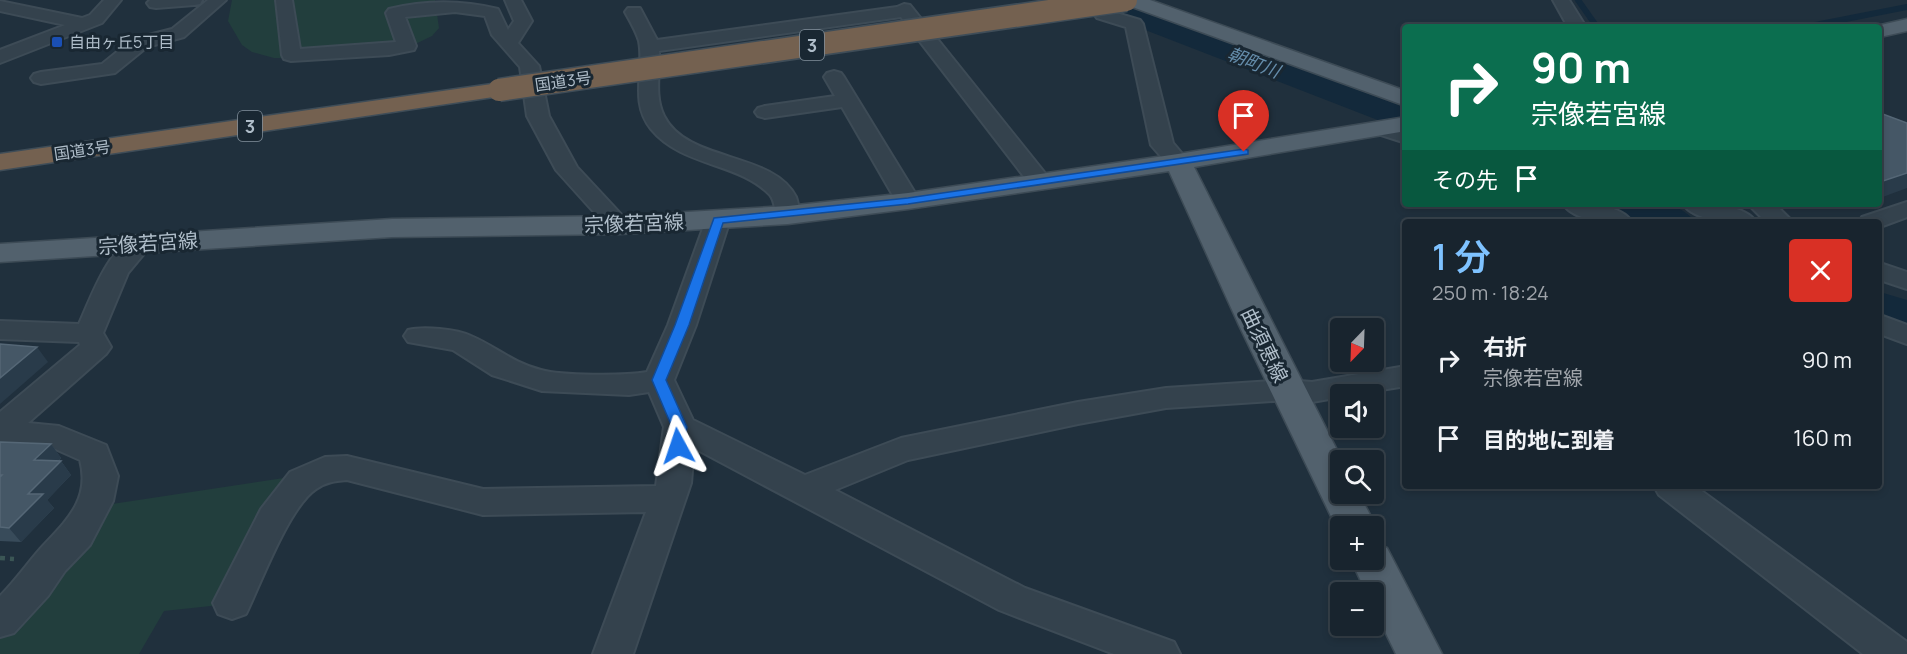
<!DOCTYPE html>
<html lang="ja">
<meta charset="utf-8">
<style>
:root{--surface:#18242e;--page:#212c36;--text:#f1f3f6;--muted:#9fa4aa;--line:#36414a;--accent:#7ec2ff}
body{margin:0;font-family:Manrope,"Noto Sans JP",sans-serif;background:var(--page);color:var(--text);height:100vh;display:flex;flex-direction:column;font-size:22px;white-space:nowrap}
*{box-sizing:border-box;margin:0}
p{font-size:20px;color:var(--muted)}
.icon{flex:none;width:33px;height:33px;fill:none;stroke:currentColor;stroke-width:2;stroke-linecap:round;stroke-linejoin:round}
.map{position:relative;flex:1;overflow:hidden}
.details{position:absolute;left:1402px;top:219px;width:480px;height:270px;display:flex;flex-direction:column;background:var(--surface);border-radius:6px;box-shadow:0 3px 9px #0003,0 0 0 2px var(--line)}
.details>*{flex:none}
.banner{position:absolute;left:1402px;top:24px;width:480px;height:183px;border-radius:6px;box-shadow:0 3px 9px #0003,0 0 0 2px var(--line);background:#0b6e4f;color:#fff;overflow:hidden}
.needle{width:39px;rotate:203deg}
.buttons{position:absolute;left:1330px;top:318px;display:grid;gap:12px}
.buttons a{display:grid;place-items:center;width:54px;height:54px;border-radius:6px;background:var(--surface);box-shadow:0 3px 9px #0003,0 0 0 2px var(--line);font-size:30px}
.pin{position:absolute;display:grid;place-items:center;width:51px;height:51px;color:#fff;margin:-62px -26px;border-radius:50% 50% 50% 0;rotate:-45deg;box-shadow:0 0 6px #0007}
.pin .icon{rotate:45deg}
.me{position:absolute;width:66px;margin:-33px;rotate:355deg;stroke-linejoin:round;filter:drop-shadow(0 0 4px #0008)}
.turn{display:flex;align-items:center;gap:21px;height:126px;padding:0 30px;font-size:27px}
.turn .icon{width:78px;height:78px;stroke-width:2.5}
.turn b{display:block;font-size:42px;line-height:51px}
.then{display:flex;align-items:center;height:57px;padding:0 30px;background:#0003;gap:12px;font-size:22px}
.round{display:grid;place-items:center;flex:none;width:63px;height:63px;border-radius:6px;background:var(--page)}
.head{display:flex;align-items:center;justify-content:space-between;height:102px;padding:0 30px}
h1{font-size:36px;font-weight:600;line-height:45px;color:var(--accent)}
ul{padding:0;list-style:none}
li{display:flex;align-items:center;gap:18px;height:78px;padding:0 30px}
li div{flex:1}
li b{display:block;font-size:22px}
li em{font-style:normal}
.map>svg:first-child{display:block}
.green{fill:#223e3d}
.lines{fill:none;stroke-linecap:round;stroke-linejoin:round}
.stream-far1{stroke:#13293b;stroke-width:6}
.stream{stroke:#13293b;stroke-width:8}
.river{fill:#13293b;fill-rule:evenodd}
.minor-casing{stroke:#3d4b56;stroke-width:4}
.major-casing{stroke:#3d4b56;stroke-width:3}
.highway-casing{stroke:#3f4d58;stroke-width:3}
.path{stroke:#3b5655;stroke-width:4.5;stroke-dasharray:5 5;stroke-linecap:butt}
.minor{fill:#34424d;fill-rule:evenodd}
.major{fill:#52616d;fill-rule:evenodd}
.highway{fill:#746150;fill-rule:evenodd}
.highway-bridge-casing{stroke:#3f4d58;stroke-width:25;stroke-linecap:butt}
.highway-bridge{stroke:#746150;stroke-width:22}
.wall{fill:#384b5a}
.shaded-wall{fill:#293b4a}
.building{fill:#455766;stroke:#556776;stroke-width:1.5}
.route{fill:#1a73e8;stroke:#114b97;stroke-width:1.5}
.transit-dot{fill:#1a4fb4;stroke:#192732;stroke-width:2}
.labels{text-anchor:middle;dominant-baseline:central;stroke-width:6;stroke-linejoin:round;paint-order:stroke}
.far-poi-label{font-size:16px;fill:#afbdc9;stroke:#192732;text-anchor:start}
.far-street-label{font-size:16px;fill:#afbdc9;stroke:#192732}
.shield{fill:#192732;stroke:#82909c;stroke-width:1.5}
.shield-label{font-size:18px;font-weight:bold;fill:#afbdc9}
.far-water-label{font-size:18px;font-style:italic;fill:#658dab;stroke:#192732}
.street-label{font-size:20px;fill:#afbdc9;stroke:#192732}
</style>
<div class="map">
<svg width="1907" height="654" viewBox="0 0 1907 654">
<rect width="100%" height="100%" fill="#20303d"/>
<!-- green -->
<path class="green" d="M232,0H435L439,28L432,36L407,48L301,58H274L252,52L242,45L228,21Z
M297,476L220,605L164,611L139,654H0V634L82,554L112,504Z"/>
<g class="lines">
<!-- stream-far1 -->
<path class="stream-far1" d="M1578,0L1597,27
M1805,27L1907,7"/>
<!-- stream -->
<path class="stream" d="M1698,204L1707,222"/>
<!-- river -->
<path class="river" d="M1091,0H1126L1142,9L1406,108V131L1122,21L1095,6Z
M1607,204C1634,204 1677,196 1695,222C1667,222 1625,230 1607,204Z
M1880,292L1907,300V331L1880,323Z"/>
<defs>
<path id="minor" d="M104,0H121L102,23L0,63V50L65,25L0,11V1L82,18L90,15Z
M150,0H202L200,4L194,5L156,8L150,7L147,3Z
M208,0H226L184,37L147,47L115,73L41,84L34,82L31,78L34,74L41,72L102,64L133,39L172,29Z
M276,0H292L300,49L396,42L386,13L389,9C425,0 462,0 498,9L508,30L514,21L505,0H521L532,21L518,43L539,66L549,116L577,167L631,225L628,230L619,232L610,230L556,170L527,116L520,67L492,35L485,16L455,12L405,17L416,46L414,50L389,55L291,61L284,59L282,55Z
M1553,0H1569L1586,27H1568Z
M904,4L910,5L1048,177L1052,182L1048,187L1040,189L1032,187L901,17L659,51C660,72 654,96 664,116C687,163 773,151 796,197C798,203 799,209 800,215L797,220L788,222L779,220C774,213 776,202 770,195C739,162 682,167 651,129C629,102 645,70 639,41C636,31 630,21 625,12L628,8H640L657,40L897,7Z
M1103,9L1140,20L1143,24L1173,143L1189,162L1186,167L1178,169L1170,167L1151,145L1126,27L1097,18L1094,14L1097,10Z
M834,71L841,73L844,77L920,201L917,206L908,208L899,206L842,107L765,118L758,116L755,112L758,108L765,106L835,96L824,77L827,73Z
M1383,122L1406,129V143L1375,133L1372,128L1375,123Z
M1907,202V217L1880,227V222H1859L1862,217Z
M1563,204C1583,204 1620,203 1632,222C1612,222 1576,223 1563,204Z
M1683,204C1703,204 1744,203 1756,222C1736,222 1696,223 1683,204Z
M1748,204H1775L1793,222H1766Z
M718,213L727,215L730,220L696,325L674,380L693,420L805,475L901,438L1078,402L1166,388L1287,380L1312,382L1406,366V386L1356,394H1341V397L1312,402L1287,400L1166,408L1078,424L908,460L835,490L1025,588L1174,642L1180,654H1114L999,610L694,448L691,483L633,654H593L646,512L483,515L347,480C335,481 326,482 316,489C289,507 261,583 246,614L232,619L218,614L213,603L261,509L290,472L325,457L347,456L483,489L656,486L664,427L649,392L629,395L542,391L492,375L453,350L408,342L404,336L408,330C423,326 457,329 471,336C497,347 511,362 541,370C563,376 624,376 647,372L668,325L706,220L709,215Z
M139,236L148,239L152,244L128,273L103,333L111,347L106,354L28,423L59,426L106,445L118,476L113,501L90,545L65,571L48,596L14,633L0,637V596C15,581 26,565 40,549C65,522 91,500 80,460L53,448L0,442V412L80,345L79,342L0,339V321L79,324C91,298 109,244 139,236Z
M1880,263L1907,272V289L1880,280Z
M1880,315L1907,325V344L1880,334Z
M1654,486H1695L1907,642V654H1863L1659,495Z"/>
<path id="major" d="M1121,0H1150L1406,91V106L1124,4Z
M1907,19V31L1880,37V27H1872Z
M1406,117V131L1194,167L1342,460L1341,494H1359L1376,526L1374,529V526H1341V537L1238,323L1169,171L908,209L788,224L619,234L392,237L0,262V244L392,219L619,216L788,206L908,193L1178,154Z
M1374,544L1387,548L1442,654H1396L1374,609V592H1366L1351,560H1374Z"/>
<path id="highway" d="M499,83L507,85L511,90L507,95L0,170V154Z"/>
</defs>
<!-- minor casing -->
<use href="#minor" class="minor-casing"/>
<!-- major casing -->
<use href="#major" class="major-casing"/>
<!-- highway casing -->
<use href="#highway" class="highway-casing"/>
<!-- path -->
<path class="path" d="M0,558L14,559"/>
<!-- minor -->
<use href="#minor" class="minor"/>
<!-- major -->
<use href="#major" class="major"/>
<!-- highway -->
<use href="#highway" class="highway"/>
<defs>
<path id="highway-bridge" d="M499,90L1126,0"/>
</defs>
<!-- highway-bridge casing -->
<use href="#highway-bridge" class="highway-bridge-casing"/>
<!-- highway-bridge -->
<use href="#highway-bridge" class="highway-bridge"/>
</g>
<!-- wall -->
<path class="wall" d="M0,442L51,444L61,458L59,461H61L71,475L47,500L54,508L21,542L0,541Z"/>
<!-- shaded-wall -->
<path class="shaded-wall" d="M1907,173V188L1880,198V182Z
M37,347L48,362L0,404V378Z
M51,444L61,458L45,474L34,460Z
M61,461L71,475L47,500L54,508L21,542L9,528L28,494Z"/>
<!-- building -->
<path class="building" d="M1880,113L1907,123V173L1880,182Z
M0,344L37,347L0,378Z
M0,442L51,444L34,460L61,461L28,494H43L9,528L0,527V477L2,475H0Z"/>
<!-- route -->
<path class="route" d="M1244,149L1248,150V154L908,204L723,223L689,325L666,380L687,427L683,450H672L670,446L672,427L652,380L675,325L714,218L908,198Z"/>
<!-- markers -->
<rect class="transit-dot" x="51" y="36" width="12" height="12" rx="3"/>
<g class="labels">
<!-- far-poi labels -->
<g class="far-poi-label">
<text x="69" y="42">自由ヶ丘5丁目</text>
</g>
<!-- far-street labels -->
<g class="far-street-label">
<text transform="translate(563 81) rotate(-8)">国道3号</text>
<text transform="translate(82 150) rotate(-8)">国道3号</text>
</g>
<!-- shield labels -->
<g class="shield">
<rect x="800" y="30" width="24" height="30" rx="4.5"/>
<rect x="238" y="111" width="24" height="30" rx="4.5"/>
</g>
<g class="shield-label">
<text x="812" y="45">3</text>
<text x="250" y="126">3</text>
</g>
<!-- far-water labels -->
<g class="far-water-label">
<text transform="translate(1254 62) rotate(21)">朝町川</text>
</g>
<!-- street labels -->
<g class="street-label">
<text transform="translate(634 223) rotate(-2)">宗像若宮線</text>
<text transform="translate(148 243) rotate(-4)">宗像若宮線</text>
<text transform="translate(1265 345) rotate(64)">曲須恵線</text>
</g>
</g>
</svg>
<div class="buttons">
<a><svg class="needle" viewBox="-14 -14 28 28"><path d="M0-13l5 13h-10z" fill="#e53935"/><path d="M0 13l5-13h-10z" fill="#9fa4aa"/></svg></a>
<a><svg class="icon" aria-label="sound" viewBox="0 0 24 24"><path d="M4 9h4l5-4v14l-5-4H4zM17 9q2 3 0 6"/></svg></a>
<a><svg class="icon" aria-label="search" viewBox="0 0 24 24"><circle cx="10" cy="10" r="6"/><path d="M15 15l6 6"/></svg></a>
<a>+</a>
<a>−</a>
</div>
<div class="pin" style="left:1244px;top:152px;background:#d93025"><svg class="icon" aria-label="arrive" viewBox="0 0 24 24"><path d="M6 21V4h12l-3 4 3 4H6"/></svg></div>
<svg class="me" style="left:678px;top:446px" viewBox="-20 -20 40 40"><path d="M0-17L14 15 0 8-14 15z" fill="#1a73e8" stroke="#fff" stroke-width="4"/></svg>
<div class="banner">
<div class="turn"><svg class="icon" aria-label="right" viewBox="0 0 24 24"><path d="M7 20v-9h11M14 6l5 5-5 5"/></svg><div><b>90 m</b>宗像若宮線</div></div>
<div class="then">その先<svg class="icon" aria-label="arrive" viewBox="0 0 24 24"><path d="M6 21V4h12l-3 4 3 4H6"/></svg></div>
</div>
<section class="details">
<div class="head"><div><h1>1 分</h1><p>250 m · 18:24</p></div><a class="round" style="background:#d93025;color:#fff"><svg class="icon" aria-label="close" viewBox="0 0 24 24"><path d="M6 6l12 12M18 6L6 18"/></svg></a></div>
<ul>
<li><svg class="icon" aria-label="right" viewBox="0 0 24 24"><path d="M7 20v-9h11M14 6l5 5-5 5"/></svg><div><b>右折</b><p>宗像若宮線</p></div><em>90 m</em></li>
<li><svg class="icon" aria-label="arrive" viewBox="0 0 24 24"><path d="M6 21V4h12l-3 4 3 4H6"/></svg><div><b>目的地に到着</b></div><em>160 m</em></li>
</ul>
</section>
</div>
